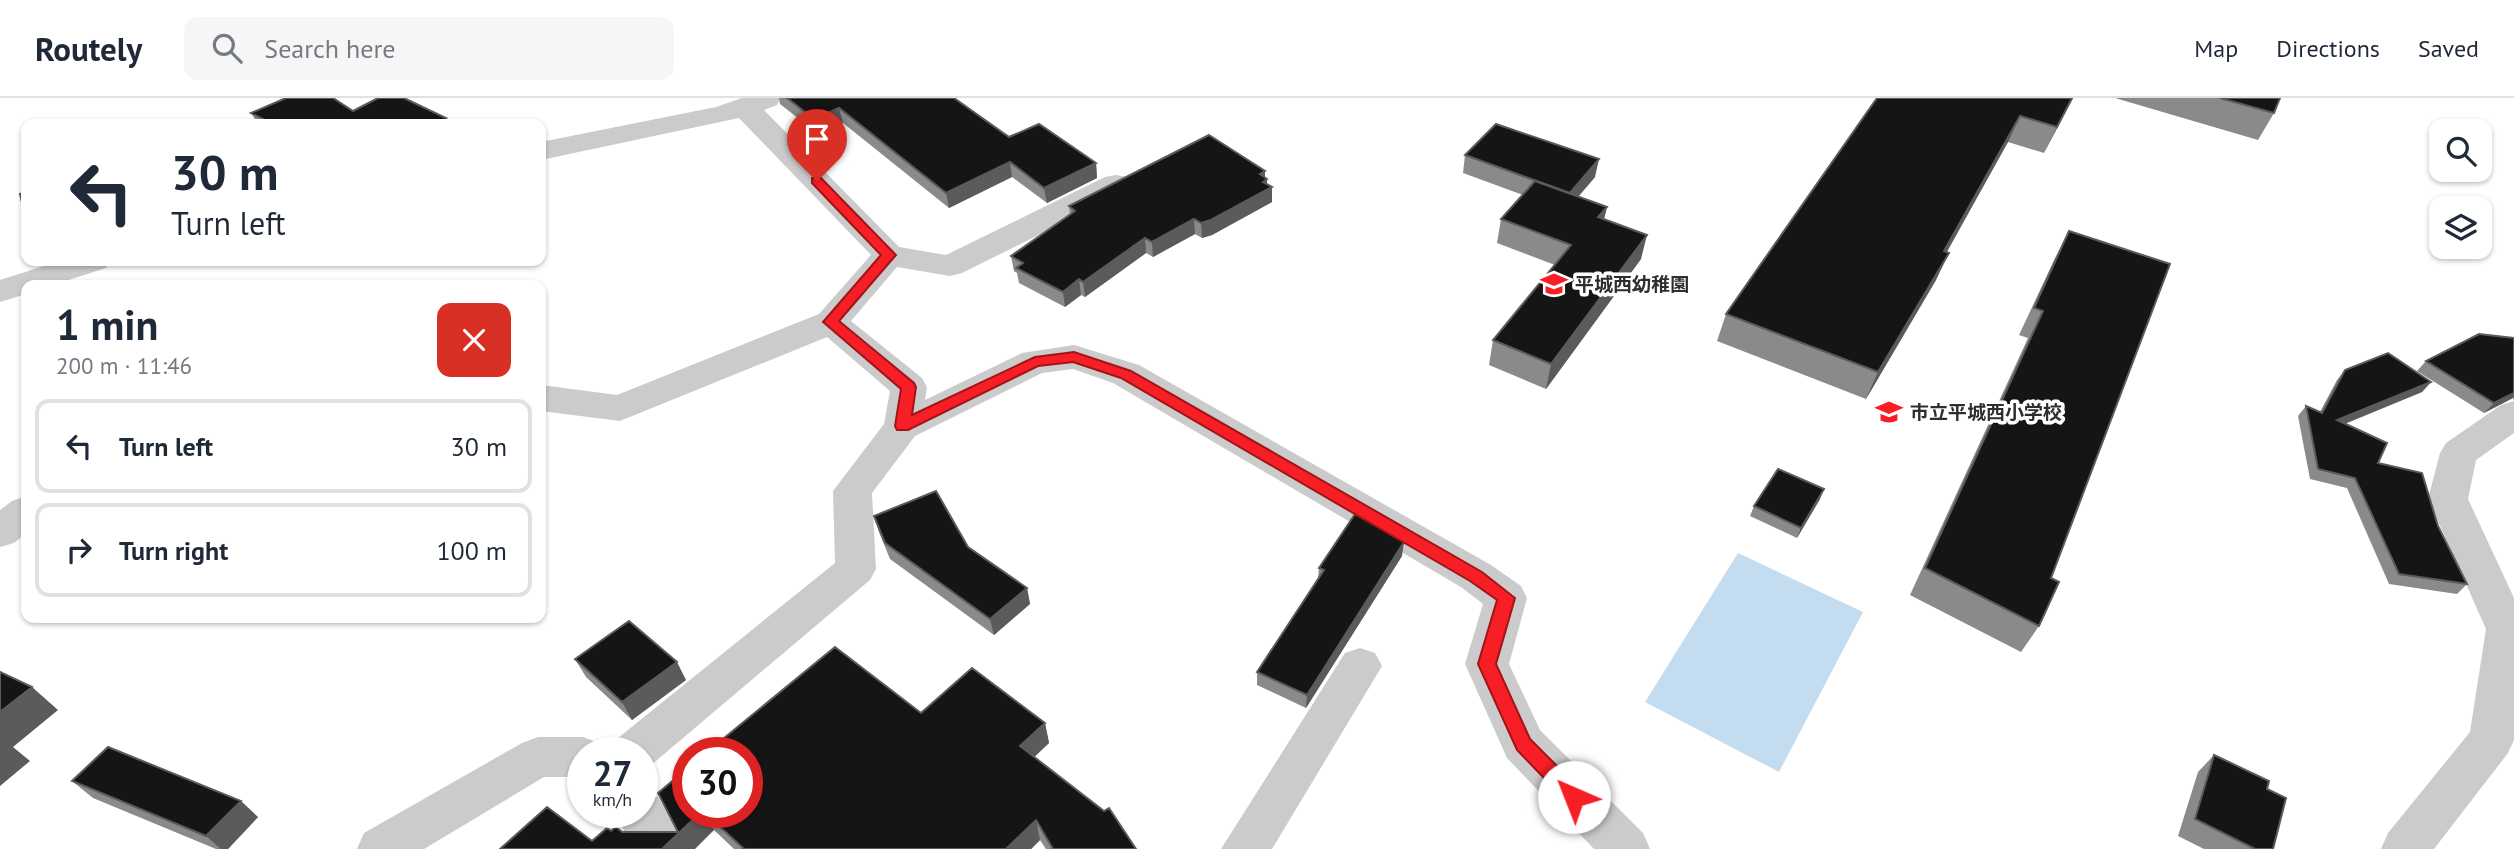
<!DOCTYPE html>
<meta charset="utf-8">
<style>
:root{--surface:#fff;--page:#f6f6f7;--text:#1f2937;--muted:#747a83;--line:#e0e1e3}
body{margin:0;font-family:"PT Sans","Noto Sans JP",sans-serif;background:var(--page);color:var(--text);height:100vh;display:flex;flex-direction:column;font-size:26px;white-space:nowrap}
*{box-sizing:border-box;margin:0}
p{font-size:23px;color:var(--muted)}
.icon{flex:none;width:38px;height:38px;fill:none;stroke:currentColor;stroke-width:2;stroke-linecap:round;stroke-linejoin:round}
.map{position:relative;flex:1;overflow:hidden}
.panel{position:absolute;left:21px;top:182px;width:525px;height:343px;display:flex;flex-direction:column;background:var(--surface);border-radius:14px;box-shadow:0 2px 5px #0004}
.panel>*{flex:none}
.hud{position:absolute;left:21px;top:21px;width:525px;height:147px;border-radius:14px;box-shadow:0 2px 5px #0004;background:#fff;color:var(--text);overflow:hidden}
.buttons{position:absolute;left:2429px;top:21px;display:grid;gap:14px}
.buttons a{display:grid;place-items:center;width:63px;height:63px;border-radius:14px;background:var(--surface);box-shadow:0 2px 5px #0004;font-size:35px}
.speed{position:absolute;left:567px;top:639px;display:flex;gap:14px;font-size:35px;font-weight:700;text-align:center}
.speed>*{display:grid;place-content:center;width:91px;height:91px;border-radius:50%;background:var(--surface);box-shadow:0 2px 5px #0004;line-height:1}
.speed small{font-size:18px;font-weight:400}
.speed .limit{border:10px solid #d22;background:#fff;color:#111}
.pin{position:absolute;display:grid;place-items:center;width:60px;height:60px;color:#fff;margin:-72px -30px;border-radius:50% 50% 50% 0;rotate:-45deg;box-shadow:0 0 7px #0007}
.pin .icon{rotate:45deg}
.me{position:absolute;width:77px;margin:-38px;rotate:316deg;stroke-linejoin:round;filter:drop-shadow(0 0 5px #0008)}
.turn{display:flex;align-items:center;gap:24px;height:147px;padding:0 35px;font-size:32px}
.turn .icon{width:91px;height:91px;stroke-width:2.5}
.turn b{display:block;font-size:49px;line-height:60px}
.round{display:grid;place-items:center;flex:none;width:74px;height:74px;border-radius:14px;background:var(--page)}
.overview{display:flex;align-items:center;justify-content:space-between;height:119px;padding:0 35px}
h1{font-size:42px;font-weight:700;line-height:52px}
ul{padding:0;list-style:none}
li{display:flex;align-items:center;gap:21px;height:94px;margin:0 14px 10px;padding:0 21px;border:4px solid var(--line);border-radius:14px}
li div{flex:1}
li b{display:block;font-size:26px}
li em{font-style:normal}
header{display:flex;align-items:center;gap:42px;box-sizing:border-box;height:98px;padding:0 35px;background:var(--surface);border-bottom:2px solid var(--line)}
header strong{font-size:33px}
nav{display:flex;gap:38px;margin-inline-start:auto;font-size:24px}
.search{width:490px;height:63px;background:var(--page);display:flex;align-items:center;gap:18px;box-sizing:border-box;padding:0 24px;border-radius:14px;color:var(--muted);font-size:26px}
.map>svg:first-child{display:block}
.water{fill:#c4dcef}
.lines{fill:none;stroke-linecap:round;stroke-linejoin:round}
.minor{fill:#cbcbcb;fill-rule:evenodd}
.wall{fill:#8a8a8a}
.shaded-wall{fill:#5b5b5b}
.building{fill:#151515;stroke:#5b5b5b;stroke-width:2}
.route{fill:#f71e25;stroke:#a11418;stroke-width:2}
.labels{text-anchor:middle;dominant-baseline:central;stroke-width:7;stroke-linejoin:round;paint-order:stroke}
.poi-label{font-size:19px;font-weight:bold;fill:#2e2e2e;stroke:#fff;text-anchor:start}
</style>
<header>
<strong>Routely</strong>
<div class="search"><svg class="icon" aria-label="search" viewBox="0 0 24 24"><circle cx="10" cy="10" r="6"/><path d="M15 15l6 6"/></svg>Search here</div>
<nav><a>Map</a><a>Directions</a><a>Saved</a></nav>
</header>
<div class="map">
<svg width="2514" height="751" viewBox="0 0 2514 751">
<rect width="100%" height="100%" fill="#fff"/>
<!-- water -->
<path class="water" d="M1738,455L1863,514L1779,674L1645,604Z"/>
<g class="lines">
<!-- minor -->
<path class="minor" d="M742,0H781L777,7L764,12L899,149L946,157L1105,79L1116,77L1127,79L1131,86L1127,93L962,175L950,178L897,169L851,223L922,280L927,289L925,302L1022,255L1074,247L1139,267L1491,467L1521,488L1527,500L1509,566L1540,632L1643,735L1650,751H1594L1507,660L1465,566L1483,506L1461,489L1113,285L1073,271L1042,275L915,338L872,395L876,471L870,482L650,668L642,671V654H611L618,640L835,465L833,393L884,326L890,293L827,239L620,323L541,313V287L617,297L819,216L871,157L739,20L541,62V44L716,9Z
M60,163H110L106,170L53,187H26V196L0,204V182Z
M2514,303V335L2476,362L2468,401L2514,500V642L2508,655L2434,751H2381L2388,735L2470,634L2486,531L2428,401L2440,355L2446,345L2501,307Z
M26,398V435L14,445L0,449V412L12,403Z
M1360,550L1375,555L1382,568L1272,751H1221L1345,555Z
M538,639H583L599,645L604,654H583V679H544L424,751H357L364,735L522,645Z
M642,693L658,699L688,751H635L627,741L617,714H642Z"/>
</g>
<!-- wall -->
<path class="wall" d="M779,0H954L1009,39L1096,65L1097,80L1047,105L1012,79L949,110L843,25L818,36L780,6Z
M1877,0H2073L2044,55L2008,44L1947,154L1936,182L1866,301L1717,243L1726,216Z
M2115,0H2280L2274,15L2258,42Z
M353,13L446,20L449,26H258L251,15Z
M1465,57L1595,79L1578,99L1607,109L1604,121L1641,161L1546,291L1489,267L1493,242L1555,167L1497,145L1501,121L1523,97L1463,75Z
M1265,79L1267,81V87L1272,104L1212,137L1202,140L1195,136L1153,159L1146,155L1085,199L1081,197L1065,209L1019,185L1017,175L1014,173L1011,158L1070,117L1069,108Z
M2069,133L2051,480L2039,528L2021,554L1910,497L2028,240L2019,237L2055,160Z
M2514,240V303L2513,300L2484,315L2417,273L2426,263Z
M2345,272L2431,284L2422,294L2345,326L2378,365L2438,428L2467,486L2457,496L2389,486L2347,390L2310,381L2298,318L2306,308L2320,314L2337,282Z
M1820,401L1797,440L1750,418L1754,408Z
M874,418L968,449L1027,490L1030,506L994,537L890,461L879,434Z
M1402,458L1306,610L1257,587V574L1318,480L1319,470Z
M575,561L686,582L632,622L586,579Z
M921,615L1045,625L1049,645L1034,659L1136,751H1046L1040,742L1031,751H734L714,732L592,743L611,733L622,734H678L658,695Z
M2214,657L2267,691L2273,751H2204L2178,738L2198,674Z
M72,683L258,719L228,751H216L93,700Z"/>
<!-- shaded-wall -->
<path class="shaded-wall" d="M2072,0H2073L2044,55L2057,29Z
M839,10L843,25L818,36L814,21Z
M2020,18L2008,44L1932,180L1944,153Z
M446,20L449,26H435Z
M1599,61L1595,79L1566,113L1570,95Z
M1010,64L1012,79L949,110L946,95Z
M1096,65L1097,80L1047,105L1044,90Z
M1265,73V83L1267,81V92L1272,89V104L1212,137L1202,140L1201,125L1260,76Z
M1607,109L1601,133L1598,119Z
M1194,121L1195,136L1153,159L1152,144Z
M1647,137L1641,161L1546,291L1551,266Z
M1145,140L1146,155L1085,199L1083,184Z
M1949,155L1936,182L1866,301L1878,274Z
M1079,181L1081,197L1065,209L1063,194Z
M2431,284L2422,294L2329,332L2337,322Z
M2514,295L2513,300L2484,315L2494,305Z
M1824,391L1820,401L1797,440L1801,430Z
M1404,444L1402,458L1306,610L1307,597Z
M1027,490L1030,506L994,537L990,521Z
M677,564L686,582L632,622L622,604Z
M32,589L58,612L13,649L30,663L0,688V614Z
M1045,625L1049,645L1025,668L1020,648Z
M241,703L258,719L228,751H221L206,738Z
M701,714H703L714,732L695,751H662Z
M1036,722L1040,742L1031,751H1006Z"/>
<!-- building -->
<path class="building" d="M286,0H333L353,13L378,0H404L446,20L435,26H273L251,15Z
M787,0H954L1009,39L1039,26L1096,65L1044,90L1010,64L946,95L839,10L814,21Z
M1877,0H2072L2057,29L2020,18L1944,153L1949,155L1878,274L1726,216Z
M2220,0H2280L2274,15Z
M1496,26L1599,61L1570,95L1465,57Z
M1209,37L1265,73L1260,76L1267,81L1263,84L1272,89L1211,122L1201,125L1194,121L1152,144L1145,140L1083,184L1079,181L1063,194L1016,170L1023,165L1011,158L1075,113L1069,108Z
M1535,83L1607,109L1598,119L1647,137L1551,266L1493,242L1571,147L1501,121Z
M26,94V121L20,96Z
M2069,133L2170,166L2051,480L2059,484L2039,528L1925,470L2043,213L2034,210Z
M2479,236L2514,240V295L2494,305L2426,263Z
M2388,255L2431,284L2337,322L2387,345L2378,365L2422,375L2438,428L2467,486L2399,476L2355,380L2318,371L2306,308L2322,315L2345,272Z
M1778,371L1824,391L1801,430L1754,408Z
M936,393L968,449L1027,490L990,521L885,445L874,418Z
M1355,416L1404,444L1307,597L1257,574L1324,472L1319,470Z
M629,523L677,564L622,604L575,561Z
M835,549L921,615L972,570L1045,625L1020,648L1104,713L1109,710L1136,751H1053L1036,722L1006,751H744L704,714H747V654H707Z
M0,574L32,589L0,614Z
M108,649L241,703L206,738L72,683Z
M2214,657L2269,683L2267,691L2286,700L2273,751H2255L2195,721Z
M688,670V714H701L662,751H500L547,709L592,743L607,730L611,733L616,729L622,734H678L658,695Z"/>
<!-- route -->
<path class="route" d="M812,80H821L896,157L839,223L914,285L916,289L912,317L1035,259L1074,254L1131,273L1482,474L1515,500L1496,566L1530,641L1581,692L1584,699L1581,705L1574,707L1568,705L1517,652L1478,566L1497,502L1470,483L1121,280L1073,264L1038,268L908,332H897L895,328L901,291L823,224L881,157L812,85Z"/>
<!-- icons -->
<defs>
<symbol id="school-bare" viewBox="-9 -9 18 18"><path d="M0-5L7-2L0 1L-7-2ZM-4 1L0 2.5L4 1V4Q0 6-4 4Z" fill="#f71e25" stroke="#fff" stroke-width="2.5" paint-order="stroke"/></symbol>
</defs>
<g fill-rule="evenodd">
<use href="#school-bare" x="1535" y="167" width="38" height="38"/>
<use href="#school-bare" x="1870" y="295" width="38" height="38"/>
</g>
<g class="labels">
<!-- poi labels -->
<g class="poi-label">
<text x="1575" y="186">平城西幼稚園</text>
<text x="1910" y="314">市立平城西小学校</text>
</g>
</g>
</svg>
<div class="buttons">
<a><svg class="icon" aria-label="search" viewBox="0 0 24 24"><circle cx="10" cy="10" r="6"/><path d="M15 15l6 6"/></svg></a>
<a><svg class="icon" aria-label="layers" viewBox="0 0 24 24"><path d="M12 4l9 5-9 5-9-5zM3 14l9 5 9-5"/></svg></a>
</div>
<div class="speed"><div>27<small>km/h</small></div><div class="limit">30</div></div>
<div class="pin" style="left:817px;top:83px;background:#d93025"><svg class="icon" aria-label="arrive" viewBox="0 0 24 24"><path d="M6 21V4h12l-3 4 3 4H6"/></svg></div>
<svg class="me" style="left:1574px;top:699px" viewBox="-20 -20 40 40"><circle r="19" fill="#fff"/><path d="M0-13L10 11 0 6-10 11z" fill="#f71e25"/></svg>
<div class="hud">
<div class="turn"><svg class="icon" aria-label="left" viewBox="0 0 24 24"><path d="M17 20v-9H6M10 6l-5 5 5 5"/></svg><div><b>30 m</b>Turn left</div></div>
</div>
<section class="panel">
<div class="overview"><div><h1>1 min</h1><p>200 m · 11:46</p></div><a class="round" style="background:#d93025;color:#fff"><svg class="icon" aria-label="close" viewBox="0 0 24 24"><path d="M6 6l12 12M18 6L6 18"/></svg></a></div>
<ul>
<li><svg class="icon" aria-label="left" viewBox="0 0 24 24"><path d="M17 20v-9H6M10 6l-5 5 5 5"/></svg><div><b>Turn left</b></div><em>30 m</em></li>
<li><svg class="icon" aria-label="right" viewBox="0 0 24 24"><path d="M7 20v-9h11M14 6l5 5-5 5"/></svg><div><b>Turn right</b></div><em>100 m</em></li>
</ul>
</section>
</div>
